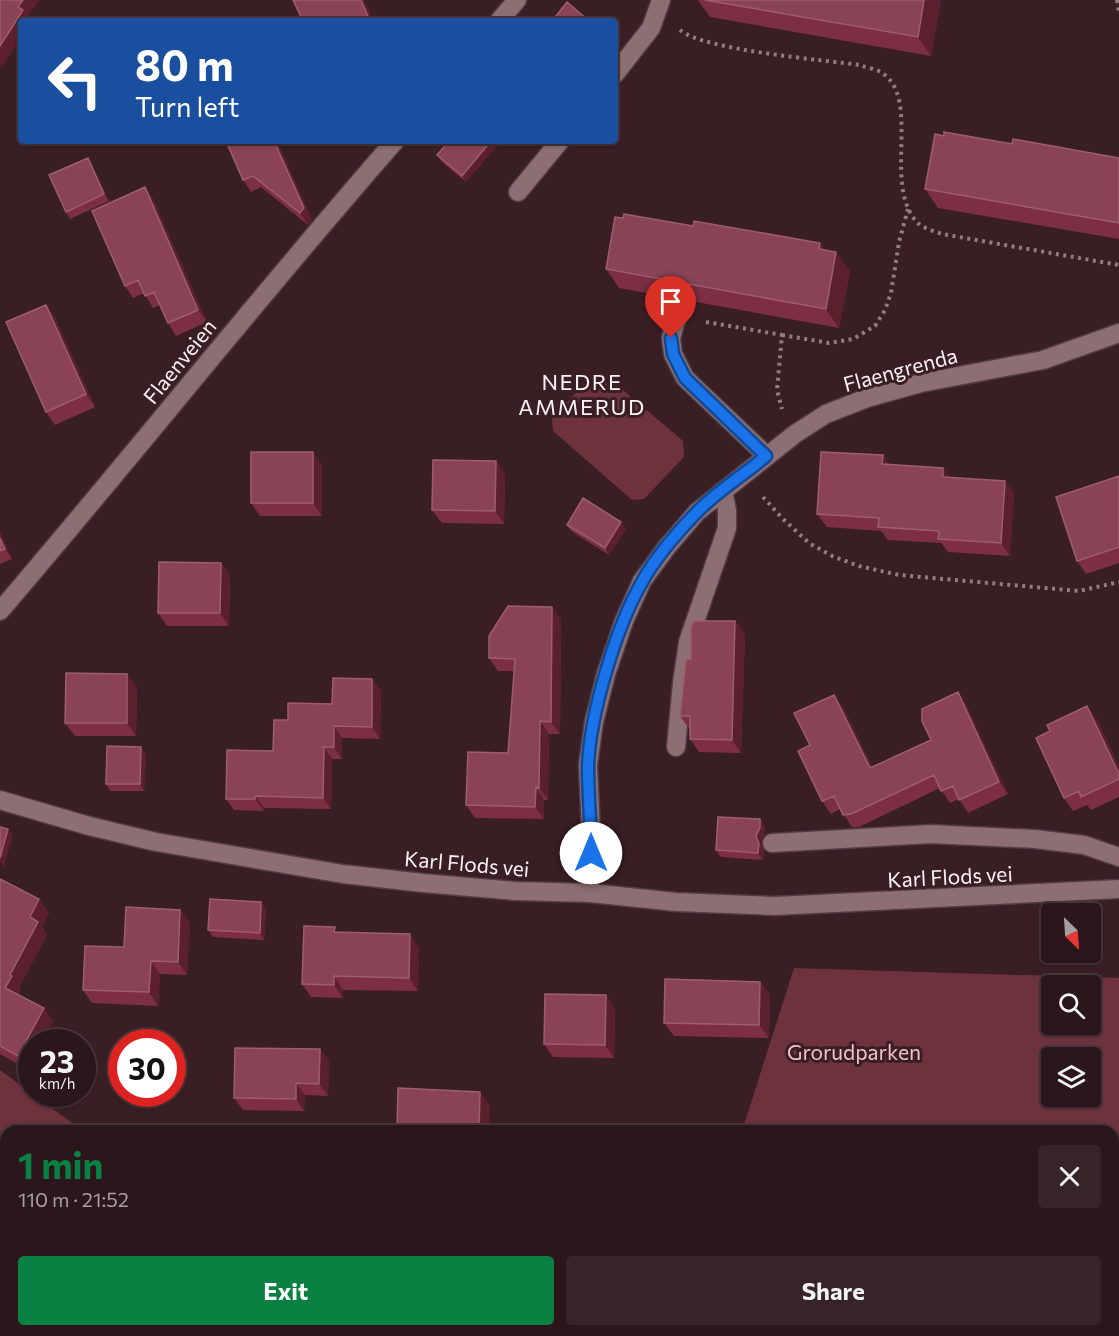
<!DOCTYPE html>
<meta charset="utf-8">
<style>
:root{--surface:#2b171b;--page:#372428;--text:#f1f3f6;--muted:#a69fa3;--line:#47363a;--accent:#0b8043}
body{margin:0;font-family:Commissioner,sans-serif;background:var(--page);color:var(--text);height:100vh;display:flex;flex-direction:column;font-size:22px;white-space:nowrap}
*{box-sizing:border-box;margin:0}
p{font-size:20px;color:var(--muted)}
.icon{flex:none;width:33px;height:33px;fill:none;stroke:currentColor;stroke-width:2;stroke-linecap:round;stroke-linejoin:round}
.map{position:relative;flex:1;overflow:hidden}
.drawer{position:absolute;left:0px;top:1125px;width:1119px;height:212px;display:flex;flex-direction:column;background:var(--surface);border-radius:18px 18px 0 0;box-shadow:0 2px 4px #0004,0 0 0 2px var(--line)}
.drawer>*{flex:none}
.banner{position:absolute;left:18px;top:18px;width:600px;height:126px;border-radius:6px;box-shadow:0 2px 4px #0004,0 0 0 2px var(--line);background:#1a4fa0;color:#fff;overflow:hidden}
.needle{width:39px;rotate:155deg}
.fabs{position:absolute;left:1041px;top:903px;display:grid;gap:12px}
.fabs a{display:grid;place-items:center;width:60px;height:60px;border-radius:6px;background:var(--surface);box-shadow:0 2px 4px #0004,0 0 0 2px var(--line);font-size:30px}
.speed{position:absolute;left:18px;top:1029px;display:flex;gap:12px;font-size:30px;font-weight:700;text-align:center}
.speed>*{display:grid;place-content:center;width:78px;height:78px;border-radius:50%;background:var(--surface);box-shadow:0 2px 4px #0004,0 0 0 2px var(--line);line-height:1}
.speed small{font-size:15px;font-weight:400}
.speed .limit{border:9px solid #d22;background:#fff;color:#111}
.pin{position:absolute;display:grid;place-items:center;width:51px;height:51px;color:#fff;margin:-62px -26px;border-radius:50% 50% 50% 0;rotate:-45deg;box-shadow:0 0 6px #0007}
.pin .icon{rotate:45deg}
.me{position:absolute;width:66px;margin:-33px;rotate:0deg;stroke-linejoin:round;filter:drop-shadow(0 0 4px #0008)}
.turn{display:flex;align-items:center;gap:21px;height:126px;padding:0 18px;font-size:27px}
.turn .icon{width:78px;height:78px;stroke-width:2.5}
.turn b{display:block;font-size:42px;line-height:51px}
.round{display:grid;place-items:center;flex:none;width:63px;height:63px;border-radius:6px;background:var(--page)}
.head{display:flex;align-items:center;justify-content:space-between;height:102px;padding:0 18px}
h1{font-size:36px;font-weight:700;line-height:45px;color:var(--accent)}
.button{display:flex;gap:12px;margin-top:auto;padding:12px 18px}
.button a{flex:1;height:69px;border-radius:6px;background:var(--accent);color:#fff;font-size:24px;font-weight:700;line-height:69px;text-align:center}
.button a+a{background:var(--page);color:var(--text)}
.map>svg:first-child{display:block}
.green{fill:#6e323e;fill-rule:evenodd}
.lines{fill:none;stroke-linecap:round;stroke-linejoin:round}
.service-casing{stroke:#503b40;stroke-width:21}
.minor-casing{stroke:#503b40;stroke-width:21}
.trunk-casing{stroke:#503b40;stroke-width:21}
.path{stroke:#917e81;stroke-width:4;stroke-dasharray:3 4.5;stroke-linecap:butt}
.service{stroke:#8d6e72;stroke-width:18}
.minor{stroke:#8d6e72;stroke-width:18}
.trunk{stroke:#54a4a5;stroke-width:18}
.wall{fill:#7c2e42}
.shaded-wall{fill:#5b1f2e}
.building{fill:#8a4355;stroke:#9c5e6e;stroke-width:1.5}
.route-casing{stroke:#114b97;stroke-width:15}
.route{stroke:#1a73e8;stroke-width:10}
.labels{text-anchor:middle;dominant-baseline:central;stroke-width:6;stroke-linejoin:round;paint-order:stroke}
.street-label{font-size:21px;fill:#fdf2f3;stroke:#391f24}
.park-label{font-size:21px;fill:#f3c1c8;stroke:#391f24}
.neighbourhood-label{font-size:22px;letter-spacing:1.5px;fill:#fdf2f3;stroke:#391f24}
</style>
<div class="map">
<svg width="1119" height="1336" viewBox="0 0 1119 1336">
<rect width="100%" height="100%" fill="#391f24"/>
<!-- green -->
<path class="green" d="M603,373L683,441L684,457L644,499L632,500L553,431L552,419L591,376Z
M794,968L1119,978V1226L1113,1239V1131H742ZM1052,986H1090V1024H1052ZM1052,1058H1090V1096H1052Z
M0,1070L83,1131H6V1330H198L200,1336L217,1330L1076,1331L1075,1336H0Z"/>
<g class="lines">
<defs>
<path id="service" d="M615,74L651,28L661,0
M518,192L560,141
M677,317L671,338L673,354L685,378L767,456
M676,747L682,683L688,642L727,528V510L723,491
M772,843L931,834L1035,839L1084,845L1119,857
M0,1200L6,1208
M122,1330L129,1336"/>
<path id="minor" d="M499,21L517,0
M0,611C133,456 260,295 395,141
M0,800L89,826L156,842L343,874L423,883L515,891L590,893L676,902L775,906L1119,889
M590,893L591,832L588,765L594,722L606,674L624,621L642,581L667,547L697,512L795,434L826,414L867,398L921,383L1043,360L1119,333"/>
<path id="trunk" d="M1113,1336L1119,1315"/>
</defs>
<!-- service casing -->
<use href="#service" class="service-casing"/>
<!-- minor casing -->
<use href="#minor" class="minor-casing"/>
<!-- trunk casing -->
<use href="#trunk" class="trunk-casing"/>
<!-- path -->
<path class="path" d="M1117,0L1119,12
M680,30C703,50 824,60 860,65C867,68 877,69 882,73C922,99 882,185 917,222C922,228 934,231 942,234L1119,265
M706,322L782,335L777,390L782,409
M782,335L829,343L853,339L875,326L885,310L891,293L899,242L908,209
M763,497L783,519L809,543L832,556L859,566L899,575L1079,591L1119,582"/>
<!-- service -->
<use href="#service" class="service"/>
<!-- minor -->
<use href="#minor" class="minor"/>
<!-- trunk -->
<use href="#trunk" class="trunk"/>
</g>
<!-- wall -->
<path class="wall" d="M698,0H941L931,56L710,17Z
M944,136L1119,158V239L938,208L925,189Z
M226,141H277L312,220L308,225L261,187L251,192L243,180Z
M449,141L466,182L442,162L437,155Z
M92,165L109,201L70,219L66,212Z
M145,187L153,199L207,322L176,336L168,323L160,305L153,308L144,293L133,298L125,286Z
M825,250L850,271L839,328L619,288L606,269Z
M46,305L55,318L95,407L55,425L46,412Z
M883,455L889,465L943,468L949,477L1005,481L1014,494L1010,556L948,552L941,543L888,540L881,531L827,527L817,514Z
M496,461L505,474L504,524L442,523L432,510Z
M322,465V516H260L251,503Z
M1119,476V563L1086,574L1077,561Z
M567,525L626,529L609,555L571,531Z
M0,532L12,559L0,564Z
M221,563L230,576L229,626H167L158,613Z
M561,619L560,734H549L548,800H544V819L475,818L466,805L508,753L514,671H498L489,658Z
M735,621L745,634L741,753L699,752L690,739V730L680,716L691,659Z
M372,679L381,690L380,739L342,738V759H332L331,809L264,808V811L234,810L226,799L273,751L288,720L332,704Z
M137,687L136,736H75L65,723Z
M966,705L1008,794L968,813L959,799L950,803L940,788L859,827H852L840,809L831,814L822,801L810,745L843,707L872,767L931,740Z
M1097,719L1119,767V797L1091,810L1087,805L1073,811L1064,798Z
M146,754L144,791H110L106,784Z
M760,819L765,826V835L761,843L764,850L763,860L721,857L716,850Z
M0,879L49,913L42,926L47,935L19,987L21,989L18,994L53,1021L32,1042V1061L27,1069L0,1054Z
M266,908L264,940L213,937L208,930Z
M180,910L190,923L187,975L160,974L158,1006L92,1003L83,990L124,947Z
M339,933L419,948L418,991L343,990V998L311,997L302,984Z
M760,982L770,995L769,1038L674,1036L664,1023Z
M606,995L615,1008L614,1058L553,1057L544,1044Z
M320,1049L329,1061L328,1096L305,1095L304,1111L243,1110L234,1098Z"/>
<!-- shaded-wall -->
<path class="shaded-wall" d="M23,0H40L27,17L30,21H21V38L2,67L0,64V46L18,7Z
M361,0H364L374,21H370Z
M924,0H941L931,56L918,37Z
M274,141H277L312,220L308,225L300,213Z
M491,141H502L466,182L462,176Z
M88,158L92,165L109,201L104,194Z
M145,187L153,199L207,322L198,310Z
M820,243L833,261L819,249Z
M836,252L850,271L839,328L826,309Z
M46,305L55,318L95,407L86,394Z
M313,452L322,465V516L313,503Z
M883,455L892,468L882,464Z
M496,461L505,474L504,524L495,511Z
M943,468L952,481L943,477Z
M1005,481L1014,494L1010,556L1001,543Z
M621,522L626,529L609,555L605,548Z
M0,532L12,559L5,549L0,538Z
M221,563L230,576L229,626L220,613Z
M552,607L561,619L560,734L551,722Z
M735,621L745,634L741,753L732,740Z
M127,674L137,687L136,736L127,723Z
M372,679L381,690L380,739L372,727Z
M958,692L966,705L1008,794L999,782Z
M834,695L843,707L878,781L870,768Z
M1087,706L1097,719L1119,767V774Z
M540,721L549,734L548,800L539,788Z
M334,726L342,738V759L334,747Z
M141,747L146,754L144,791L140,784Z
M324,747L332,759L331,809L323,798Z
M536,787L544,800V819L535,807Z
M255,796L264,808V811L255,799Z
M760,819L765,826V835L761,843L764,850L763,860L758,853L756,836Z
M8,829L13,835L4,867L0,862V858Z
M39,899L49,913L42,926L47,935L19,987L21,989L15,1001L5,988L30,917Z
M261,902L266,908L264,940L260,933Z
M180,910L190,923L187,975L178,962Z
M410,934L419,948L418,991L409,978Z
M151,961L160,974L158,1006L149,992Z
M334,976L343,990V998L334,985Z
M760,982L770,995L769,1038L759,1025Z
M606,995L615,1008L614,1058L605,1045Z
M44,1008L53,1021L41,1042H32V1061L27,1069L18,1056Z
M320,1049L329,1061L328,1096L319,1084Z
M296,1083L305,1095L304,1111L296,1099Z
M480,1092L490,1105L489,1131H479Z"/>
<!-- building -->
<path class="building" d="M0,0H23L18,7L23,10L0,46Z
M293,0H361L370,21H303Z
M705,0H924L918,37Z
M567,2L589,21H552Z
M944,132L1012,144L1013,139L1119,158V223L925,189L935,134L944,136Z
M226,141H274L304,208L300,213L253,176L243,180Z
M449,141H491L462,176L437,155Z
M88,158L104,194L66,212L49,175Z
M145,187L198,310L168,323L154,292L145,296L138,280L125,286L92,211Z
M624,214L693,226L694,221L820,243L819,249L836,252L826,309L606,269L615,217L623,218Z
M46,305L86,394L46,412L6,322Z
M251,452H313V503H251Z
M821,452L883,455L882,464L943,468V477L1005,481L1001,543L938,539L939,531L878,527L879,518L817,514Z
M433,460L496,461L495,511L432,510Z
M1119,476V547L1077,561L1056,497Z
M583,498L621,522L605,548L567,525Z
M0,538L5,549L0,551Z
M159,562L221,563L220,613H158Z
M508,606L552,607L551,722L540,721L539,788L536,787L535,807L466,805L468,752L508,753L515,659L489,658V636Z
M694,621H735L732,740L690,739V716H680L686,659H691V627Z
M66,673L127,674V723H65Z
M333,678L372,679V727L334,726V747H324L323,798L255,796V799H226L227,750L273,751L274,720H288V703L332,704Z
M958,692L999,782L959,800L953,786L941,791L934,775L851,814L843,815L834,796L822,801L798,751L810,745L794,713L834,695L870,768L931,740L922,721V709Z
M1087,706L1119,774V779L1081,797L1079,791L1064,798L1036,738L1050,731L1047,725Z
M107,746L141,747L140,784H106Z
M718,817L760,819V828L756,836L759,844L758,853L716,850Z
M0,827L8,829L0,858Z
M0,879L39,899L30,917L38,922L10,975L12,976L5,988L44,1008L18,1056L0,1046Z
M210,899L261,902L260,933L208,930Z
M126,907L180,910L178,962L151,961L149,992L83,990L85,946L124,947Z
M304,926L335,927L334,932L410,934L409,978L334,976V985L302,984Z
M665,979L760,982L759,1025L664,1023Z
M545,994L606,995L605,1045L544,1044Z
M235,1048L320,1049L319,1084L296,1083V1099L234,1098Z
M398,1088L480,1092L479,1131H397Z"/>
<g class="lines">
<defs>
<path id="route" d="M591,853C591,824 588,795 588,766C590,714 616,627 642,582C655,558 676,534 695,514C716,492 744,475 766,456L685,378L673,354L671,338"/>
</defs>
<!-- route casing -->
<use href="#route" class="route-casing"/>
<!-- route -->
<use href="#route" class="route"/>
</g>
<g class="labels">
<!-- street labels -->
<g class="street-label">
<text transform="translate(179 361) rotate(-51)">Flaenveien</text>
<text transform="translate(900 369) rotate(-15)">Flaengrenda</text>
<text transform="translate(467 863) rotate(5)">Karl Flods vei</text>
<text transform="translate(950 876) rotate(-3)">Karl Flods vei</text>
</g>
<!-- park labels -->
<g class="park-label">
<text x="854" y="1051">Grorudparken</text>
</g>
<!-- neighbourhood labels -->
<g class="neighbourhood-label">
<text x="582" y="381">NEDRE<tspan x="582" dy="25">AMMERUD</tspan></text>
</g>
</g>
</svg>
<div class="fabs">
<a><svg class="needle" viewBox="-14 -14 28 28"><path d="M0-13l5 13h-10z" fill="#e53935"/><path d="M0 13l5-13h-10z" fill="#a69fa3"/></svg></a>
<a><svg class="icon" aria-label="search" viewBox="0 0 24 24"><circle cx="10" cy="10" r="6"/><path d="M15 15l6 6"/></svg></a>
<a><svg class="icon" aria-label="layers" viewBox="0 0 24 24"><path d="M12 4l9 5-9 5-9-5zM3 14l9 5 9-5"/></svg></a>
</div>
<div class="speed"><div>23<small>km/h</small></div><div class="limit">30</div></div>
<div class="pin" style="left:671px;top:338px;background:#d93025"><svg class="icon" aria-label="arrive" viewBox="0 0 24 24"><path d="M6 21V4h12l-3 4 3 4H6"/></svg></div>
<svg class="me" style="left:591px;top:853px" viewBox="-20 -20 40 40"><circle r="19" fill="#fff"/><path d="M0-13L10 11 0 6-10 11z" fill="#1a73e8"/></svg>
<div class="banner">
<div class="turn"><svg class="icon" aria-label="left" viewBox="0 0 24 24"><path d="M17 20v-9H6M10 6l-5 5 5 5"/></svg><div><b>80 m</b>Turn left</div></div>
</div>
<section class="drawer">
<div class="head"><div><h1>1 min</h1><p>110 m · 21:52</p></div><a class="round"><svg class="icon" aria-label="close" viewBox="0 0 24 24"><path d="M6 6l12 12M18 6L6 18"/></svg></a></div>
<div class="button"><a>Exit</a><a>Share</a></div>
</section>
</div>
